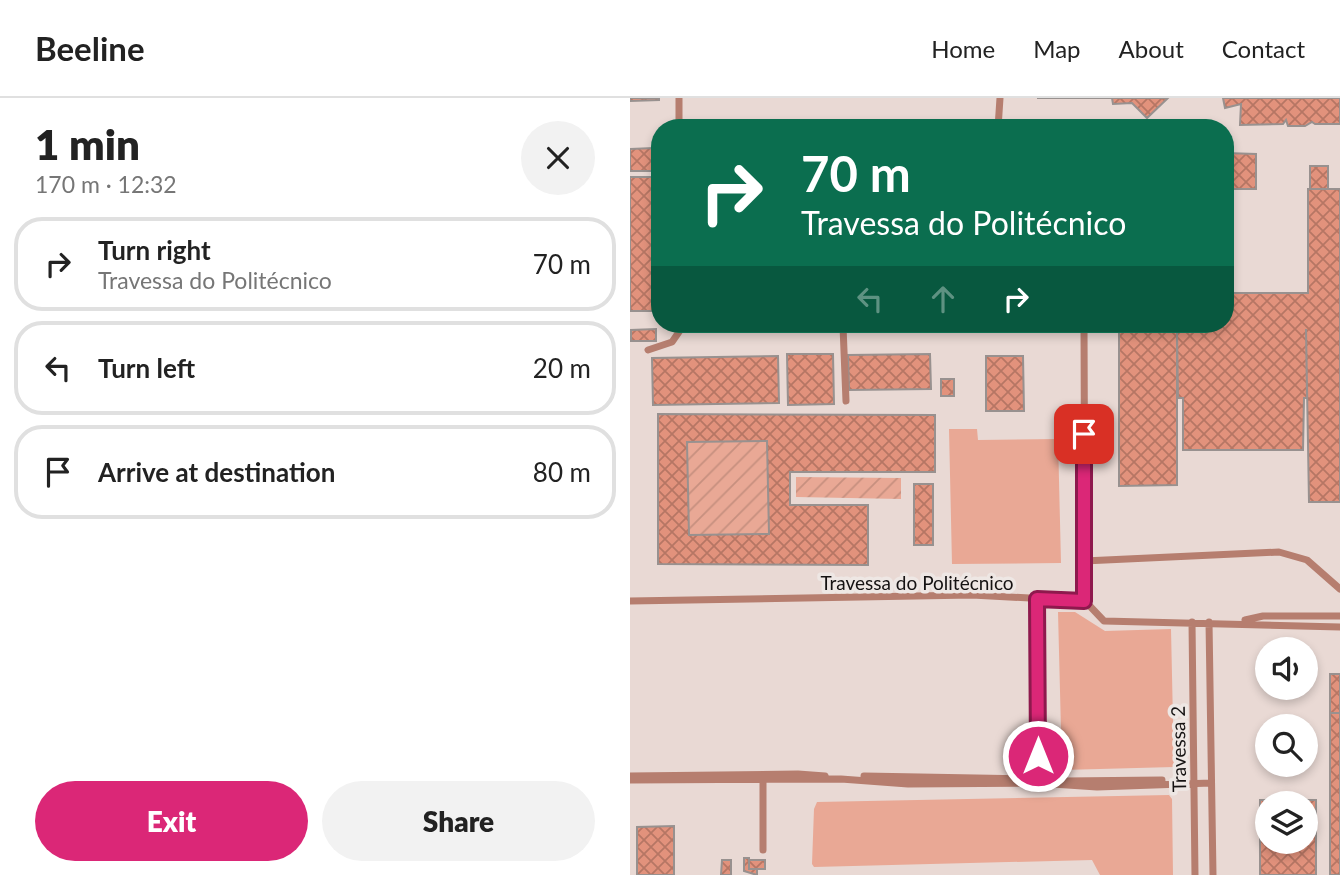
<!DOCTYPE html>
<meta charset="utf-8">
<style>
:root{--surface:#fff;--page:#f2f2f2;--text:#222;--muted:#767676;--line:#e0e0e0;--accent:#db2777}
body{margin:0;font-family:Lato,sans-serif;background:var(--page);color:var(--text);height:100vh;display:flex;flex-direction:column;font-size:26px;white-space:nowrap}
*{box-sizing:border-box;margin:0}
p{font-size:23px;color:var(--muted)}
.icon{flex:none;width:38px;height:38px;fill:none;stroke:currentColor;stroke-width:2;stroke-linecap:round;stroke-linejoin:round}
.map{position:relative;flex:1;overflow:hidden}
.side{display:flex;flex-direction:column;background:var(--surface);width:630px}
.side>*{flex:none}
.guide{position:absolute;left:21px;top:21px;width:583px;height:214px;border-radius:28px;box-shadow:0 4px 10px #0003;background:#0b6e4f;color:#fff;overflow:hidden}
.controls{position:absolute;left:625px;top:539px;display:grid;gap:14px}
.controls a{display:grid;place-items:center;width:63px;height:63px;border-radius:50%;background:var(--surface);box-shadow:0 4px 10px #0003;font-size:35px}
.pin{position:absolute;display:grid;place-items:center;width:60px;height:60px;color:#fff;margin:-30px;border-radius:14px;box-shadow:0 4px 10px #0006}
.me{position:absolute;width:77px;margin:-38px;rotate:0deg;stroke-linejoin:round;filter:drop-shadow(0 0 5px #0008)}
.turn{display:flex;align-items:center;gap:24px;height:147px;padding:0 35px;font-size:32px}
.turn .icon{width:91px;height:91px;stroke-width:2.5}
.turn b{display:block;font-size:49px;line-height:60px}
.lanes{display:flex;align-items:center;height:66px;padding:0 35px;background:#0003;justify-content:center;gap:35px;direction:ltr}
.lanes .off{opacity:.35}
.round{display:grid;place-items:center;flex:none;width:74px;height:74px;border-radius:37px;background:var(--page)}
.headline{display:flex;align-items:center;justify-content:space-between;height:119px;padding:0 35px}
h1{font-size:42px;font-weight:800;line-height:52px}
.button{display:flex;gap:14px;margin-top:auto;padding:14px 35px}
.button a{flex:1;height:80px;border-radius:42px;background:var(--accent);color:#fff;font-size:28px;font-weight:800;line-height:80px;text-align:center}
.button a+a{background:var(--page);color:var(--text)}
ul{padding:0;list-style:none}
li{display:flex;align-items:center;gap:21px;height:94px;margin:0 14px 10px;padding:0 21px;border:4px solid var(--line);border-radius:28px}
li div{flex:1}
li b{display:block;font-size:26px}
li em{font-style:normal}
header{display:flex;align-items:center;gap:42px;box-sizing:border-box;height:98px;padding:0 35px;background:var(--surface);border-bottom:2px solid var(--line)}
header strong{font-size:33px}
nav{display:flex;gap:38px;margin-inline-start:auto;font-size:24px}
main{display:flex;flex:1;min-height:0}
.map>svg:first-child{display:block}
.built{fill:#e9d9d4;fill-rule:evenodd}
.grass{fill:#e9a895}
.garden{fill:url(#garden-furrows)}
.building{fill:url(#building-cross-hatch);stroke:#98918f;stroke-width:2;fill-rule:evenodd}
.lines{fill:none;stroke-linecap:round;stroke-linejoin:round}
.service{stroke:#b67e6f;stroke-width:7}
.route-casing{stroke:#8e194d;stroke-width:18}
.route{stroke:#db2777;stroke-width:12}
.labels{text-anchor:middle;dominant-baseline:central;stroke-width:7;stroke-linejoin:round;paint-order:stroke}
.street-label{font-size:19px;fill:#151212;stroke:#eee7e4}
</style>
<header>
<strong>Beeline</strong>
<nav><a>Home</a><a>Map</a><a>About</a><a>Contact</a></nav>
</header>
<main>
<section class="side">
<div class="headline"><div><h1>1 min</h1><p>170 m · 12:32</p></div><a class="round"><svg class="icon" aria-label="close" viewBox="0 0 24 24"><path d="M6 6l12 12M18 6L6 18"/></svg></a></div>
<ul>
<li><svg class="icon" aria-label="right" viewBox="0 0 24 24"><path d="M7 20v-9h11M14 6l5 5-5 5"/></svg><div><b>Turn right</b><p>Travessa do Politécnico</p></div><em>70 m</em></li>
<li><svg class="icon" aria-label="left" viewBox="0 0 24 24"><path d="M17 20v-9H6M10 6l-5 5 5 5"/></svg><div><b>Turn left</b></div><em>20 m</em></li>
<li><svg class="icon" aria-label="arrive" viewBox="0 0 24 24"><path d="M6 21V4h12l-3 4 3 4H6"/></svg><div><b>Arrive at destination</b></div><em>80 m</em></li>
</ul>
<div class="button"><a>Exit</a><a>Share</a></div>
</section>
<div class="map">
<svg width="710" height="777" viewBox="0 0 710 777">
<defs>
<pattern id="garden-furrows" width="10" height="10" patternUnits="userSpaceOnUse" patternTransform="scale(1.75)"><rect width="10" height="10" fill="#e9a895"/><path d="M-1 1l2-2M0 10L10 0M9 11l2-2" fill="none" stroke="#c7907f"/></pattern>
<pattern id="building-cross-hatch" width="8" height="8" patternUnits="userSpaceOnUse" patternTransform="scale(1.75)"><rect width="8" height="8" fill="#e2927c"/><path d="M0 0l8 8M0 8l8-8" fill="none" stroke="#b67664"/></pattern>
</defs>
<rect width="100%" height="100%" fill="#eee7e4"/>
<!-- built -->
<path class="built" d="M0,0H710V777H0ZM30,30H595V226H30ZM637,551H676V590H637ZM637,628H676V667H637ZM637,705H676V744H637Z"/>
<!-- grass -->
<path class="grass" d="M319,331H347L348,342L428,341L431,465L322,466Z
M428,514H445L475,533L541,531L544,669L432,672Z
M539,697L542,701L543,777H470L462,762L184,769L182,766L184,711L187,704Z"/>
<!-- garden -->
<path class="garden" d="M137,343L139,436L59,437L57,344Z
M166,379L271,380V401L166,399Z"/>
<!-- building -->
<path class="building" d="M0,0H29V2L0,3Z
M407,0H538L517,20L502,5L483,6L482,0Z
M593,0H710V26H685L682,24L675,28H658L656,22L653,26L610,27L611,6L595,10Z
M23,50V73H0V51Z
M595,55L626,56V91H595Z
M680,68H698V91H680Z
M0,79H30V213H0Z
M678,91H710V404H679L676,231L677,300H674L673,352H553V300H548L547,231V387L489,388V226H595V195H678Z
M26,231V243H1V232Z
M157,256H203L204,306L158,307Z
M300,256L301,291L219,292L218,257Z
M148,258L149,305L23,307L22,260Z
M356,258H393L394,313H356Z
M311,281H324V298H311Z
M28,316L305,317V374H160V407H238V467L28,466ZM137,343L139,436L59,437L57,344Z
M284,386H303V447H284Z
M700,576H710V615H700Z
M700,615H710V777H700Z
M630,702H686V777H630ZM637,705H676V744H637Z
M44,728V777H7V729Z
M114,760H119V771H127V777L114,773Z
M92,762H101V777H91Z
M119,762H135V771H119Z"/>
<g class="lines">
<!-- service -->
<path class="service" d="M49,0V30
M105,30H131
M368,30L370,0
M454,226L455,503
M213,228L216,303
M51,231L454,227
M18,252L42,244L51,231L50,226
M454,463L649,454L677,462L710,491
M406,501L408,685
M0,503L342,497L455,503L474,523L710,529
M615,522L633,518H710
M562,524L565,777
M579,524L583,777
M0,678L168,676L195,678
M234,678L397,681
M0,682L211,681L278,686L408,685L467,689L581,685
M133,683V752
M435,683L532,682"/>
</g>
<g class="lines">
<defs>
<path id="route" d="M408,658L407,501L454,503V336"/>
</defs>
<!-- route casing -->
<use href="#route" class="route-casing"/>
<!-- route -->
<use href="#route" class="route"/>
</g>
<g class="labels">
<!-- street labels -->
<g class="street-label">
<text x="287" y="484">Travessa do Politécnico</text>
<text transform="translate(548 651) rotate(-91)">Travessa 2</text>
</g>
</g>
</svg>
<div class="controls">
<a><svg class="icon" aria-label="sound" viewBox="0 0 24 24"><path d="M4 9h4l5-4v14l-5-4H4zM17 9q2 3 0 6"/></svg></a>
<a><svg class="icon" aria-label="search" viewBox="0 0 24 24"><circle cx="10" cy="10" r="6"/><path d="M15 15l6 6"/></svg></a>
<a><svg class="icon" aria-label="layers" viewBox="0 0 24 24"><path d="M12 4l9 5-9 5-9-5zM3 14l9 5 9-5"/></svg></a>
</div>
<div class="pin" style="left:454px;top:336px;background:#d93025"><svg class="icon" aria-label="arrive" viewBox="0 0 24 24"><path d="M6 21V4h12l-3 4 3 4H6"/></svg></div>
<svg class="me" style="left:408px;top:658px" viewBox="-20 -20 40 40"><circle r="17" fill="#db2777" stroke="#fff" stroke-width="3"/><path d="M0-11L8 9 0 5-8 9z" fill="#fff"/></svg>
<div class="guide">
<div class="turn"><svg class="icon" aria-label="right" viewBox="0 0 24 24"><path d="M7 20v-9h11M14 6l5 5-5 5"/></svg><div><b>70 m</b>Travessa do Politécnico</div></div>
<div class="lanes"><svg class="icon off" aria-label="left" viewBox="0 0 24 24"><path d="M17 20v-9H6M10 6l-5 5 5 5"/></svg><svg class="icon off" aria-label="ahead" viewBox="0 0 24 24"><path d="M12 20V5M6 11l6-6 6 6"/></svg><svg class="icon" aria-label="right" viewBox="0 0 24 24"><path d="M7 20v-9h11M14 6l5 5-5 5"/></svg></div>
</div>
</div>
</main>
